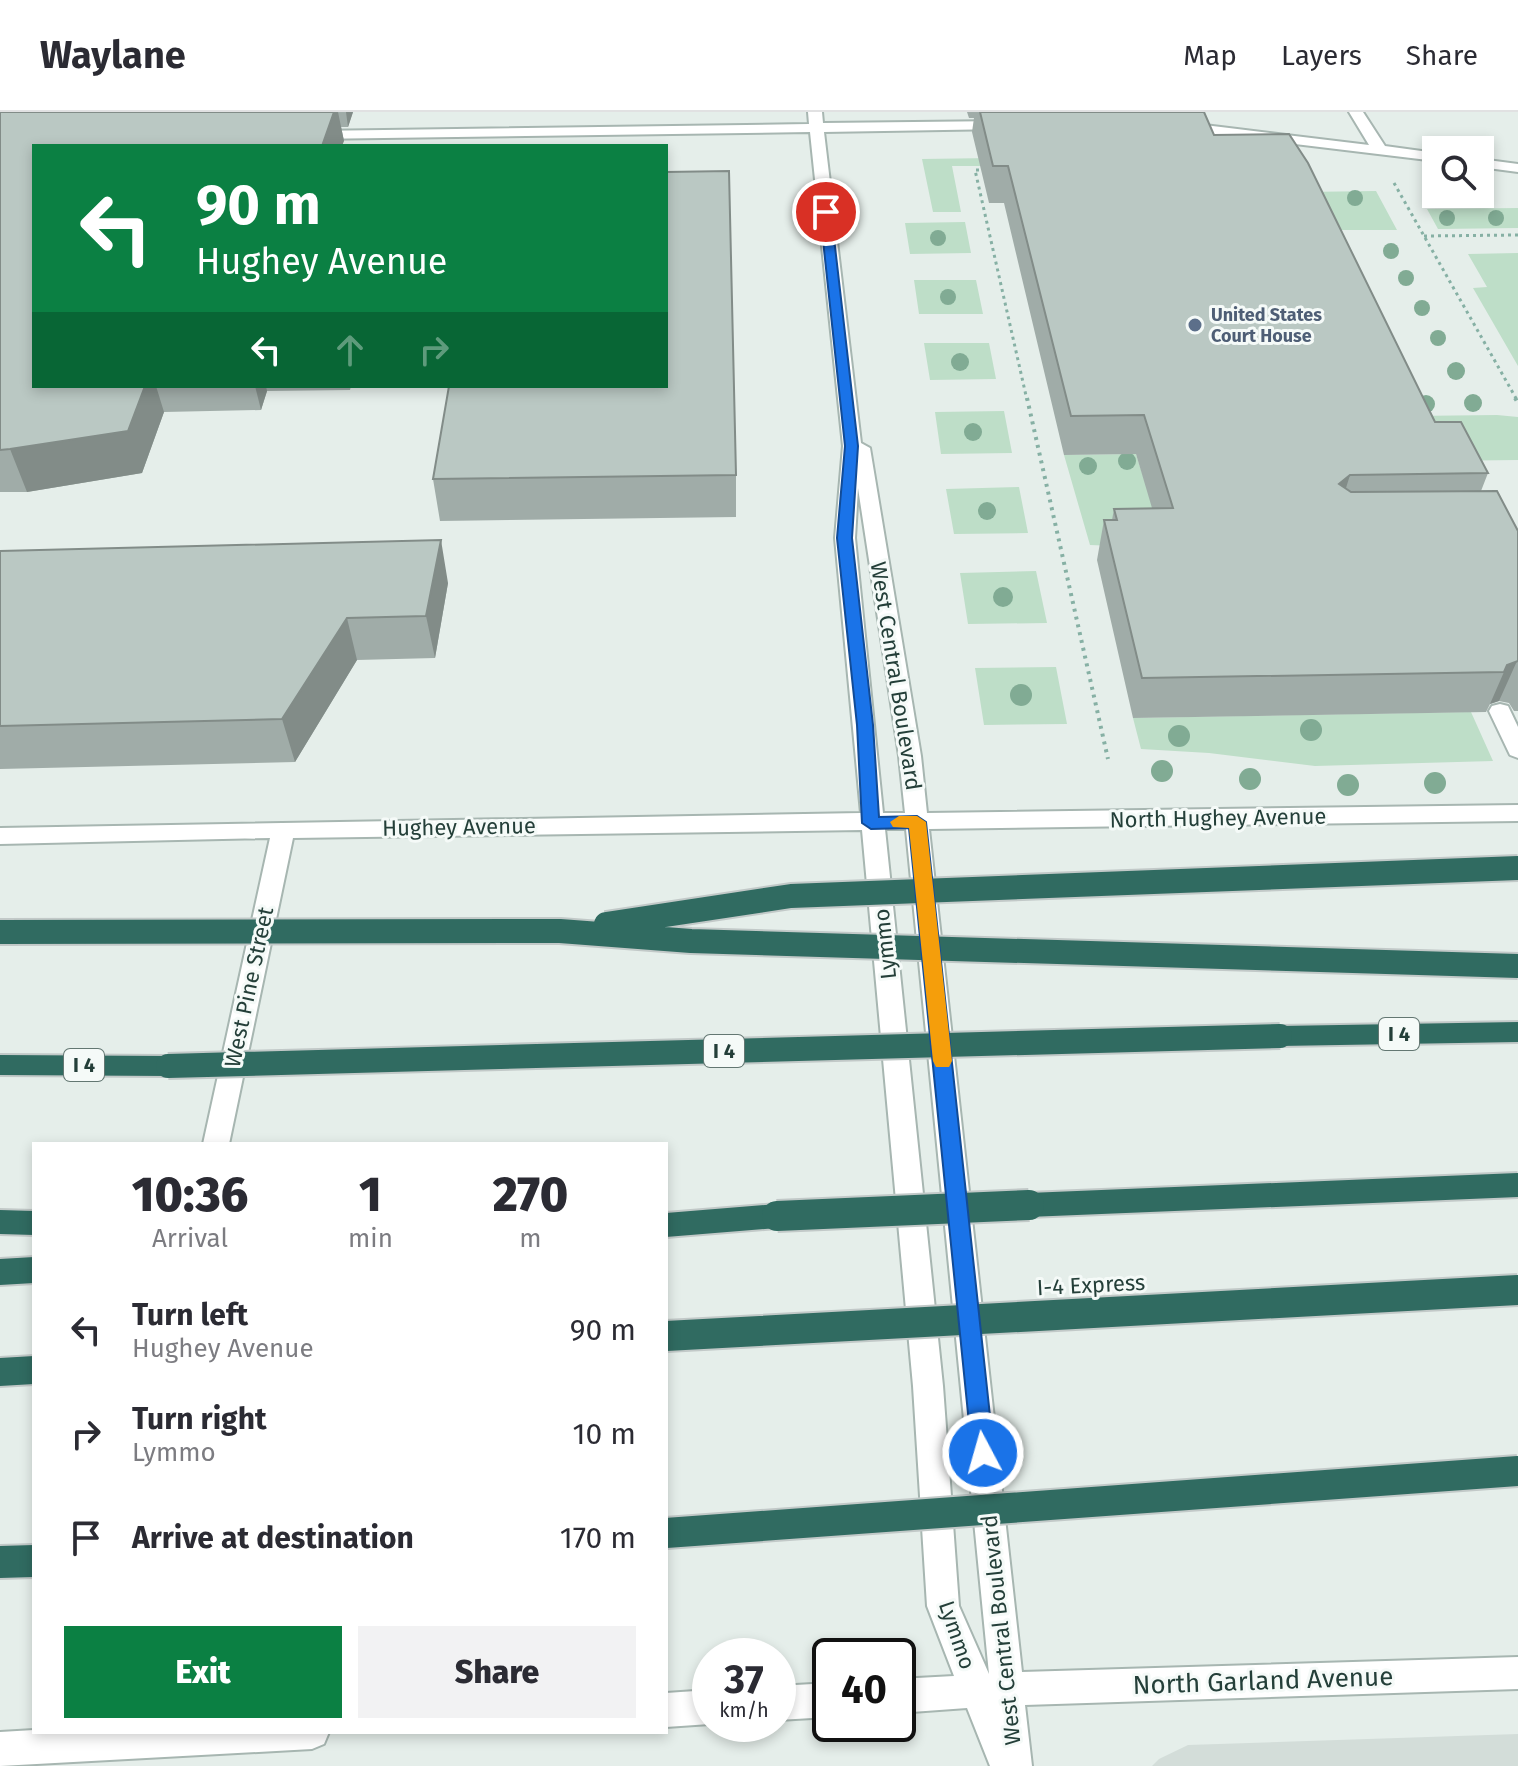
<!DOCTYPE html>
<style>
:root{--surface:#fff;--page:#f2f2f3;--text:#2b2b33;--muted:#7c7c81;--line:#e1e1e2;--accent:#0b8043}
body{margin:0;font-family:"Fira Sans",sans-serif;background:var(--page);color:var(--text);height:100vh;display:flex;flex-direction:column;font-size:30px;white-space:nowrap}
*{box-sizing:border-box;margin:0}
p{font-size:26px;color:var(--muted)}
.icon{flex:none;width:44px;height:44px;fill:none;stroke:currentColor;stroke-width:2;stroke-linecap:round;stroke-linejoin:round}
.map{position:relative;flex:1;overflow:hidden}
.panel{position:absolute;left:32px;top:1030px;width:636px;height:592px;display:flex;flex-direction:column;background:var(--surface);border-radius:0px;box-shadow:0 4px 12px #0003}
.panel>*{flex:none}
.guide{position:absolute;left:32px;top:32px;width:636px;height:244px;border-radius:0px;box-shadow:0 4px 12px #0003;background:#0b8043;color:#fff;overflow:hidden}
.fabs{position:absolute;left:1422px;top:24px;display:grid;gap:16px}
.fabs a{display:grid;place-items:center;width:72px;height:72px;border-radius:0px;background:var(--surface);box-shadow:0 4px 12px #0003;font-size:40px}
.speed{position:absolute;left:692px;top:1526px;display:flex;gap:16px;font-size:40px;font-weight:700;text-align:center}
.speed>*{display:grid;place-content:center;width:104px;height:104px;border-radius:50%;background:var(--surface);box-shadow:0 4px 12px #0003;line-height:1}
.speed small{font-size:20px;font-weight:400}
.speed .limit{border:4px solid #111;border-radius:12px;background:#fff;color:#111}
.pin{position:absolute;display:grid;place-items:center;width:68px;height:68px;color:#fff;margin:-34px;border:4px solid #fff;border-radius:50%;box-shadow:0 2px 8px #0007}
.me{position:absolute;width:88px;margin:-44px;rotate:354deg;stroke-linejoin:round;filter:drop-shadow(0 0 6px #0008)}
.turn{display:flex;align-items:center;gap:28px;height:168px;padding:0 32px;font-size:36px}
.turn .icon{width:104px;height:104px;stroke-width:2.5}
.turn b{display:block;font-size:56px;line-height:68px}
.lanes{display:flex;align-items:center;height:76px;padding:0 32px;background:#0003;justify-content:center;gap:40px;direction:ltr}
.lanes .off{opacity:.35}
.eta{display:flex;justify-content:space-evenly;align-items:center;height:136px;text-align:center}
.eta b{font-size:48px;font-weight:800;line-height:56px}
.cta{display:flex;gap:16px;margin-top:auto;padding:16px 32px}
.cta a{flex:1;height:92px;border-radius:0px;background:var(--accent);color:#fff;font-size:32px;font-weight:800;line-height:92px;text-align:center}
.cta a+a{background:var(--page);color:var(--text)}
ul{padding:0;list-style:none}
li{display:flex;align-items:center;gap:24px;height:104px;padding:0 32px}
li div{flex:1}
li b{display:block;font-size:30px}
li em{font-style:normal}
header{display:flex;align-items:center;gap:48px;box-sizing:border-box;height:112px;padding:0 40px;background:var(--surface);border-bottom:2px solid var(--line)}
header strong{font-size:38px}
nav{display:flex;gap:44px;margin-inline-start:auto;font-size:28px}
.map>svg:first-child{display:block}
.built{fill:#d3ddd9}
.green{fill:#bedec8}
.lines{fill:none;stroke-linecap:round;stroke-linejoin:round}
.minor-casing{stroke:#a7b6b1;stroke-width:4}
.highway-casing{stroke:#c2c9c8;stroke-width:4}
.path-far1{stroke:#86b0a4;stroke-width:3;stroke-dasharray:3 4;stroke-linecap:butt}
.path{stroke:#86b0a4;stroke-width:4;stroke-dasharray:3 5;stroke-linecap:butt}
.minor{fill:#fff;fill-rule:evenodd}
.highway{fill:#306b61;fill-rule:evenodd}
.highway-bridge-far1-casing{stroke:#c2c9c8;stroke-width:28;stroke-linecap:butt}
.highway-bridge-casing{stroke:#c2c9c8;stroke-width:34;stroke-linecap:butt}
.highway-bridge-far1{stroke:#306b61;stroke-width:24}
.highway-bridge{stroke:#306b61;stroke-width:30}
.tree{fill:#81ab94}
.wall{fill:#a0aca8}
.shaded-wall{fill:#828c88}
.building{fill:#bac8c3;stroke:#828c88;stroke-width:2}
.route{fill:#1a73e8;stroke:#114b97;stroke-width:2}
.slow{fill:#f59e0b}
.service-dot{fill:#5c6f8a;stroke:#f5faf8;stroke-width:3}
.labels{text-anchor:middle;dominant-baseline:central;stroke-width:6;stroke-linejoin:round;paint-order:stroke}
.far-service-label{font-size:18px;font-weight:bold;fill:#4e5e75;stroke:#f5faf8;text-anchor:start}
.shield{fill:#f5faf8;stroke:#637772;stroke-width:2}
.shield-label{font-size:20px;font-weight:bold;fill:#243f39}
.street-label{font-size:22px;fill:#243f39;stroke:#f5faf8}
.near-street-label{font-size:26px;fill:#243f39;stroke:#f5faf8}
</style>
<header>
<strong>Waylane</strong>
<nav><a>Map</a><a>Layers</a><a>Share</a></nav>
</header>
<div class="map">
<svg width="1518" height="1654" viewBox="0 0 1518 1654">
<rect width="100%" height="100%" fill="#e5eeea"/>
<!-- built -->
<path class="built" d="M1518,1622V1654H1152L1159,1647L1188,1633Z"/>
<!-- green -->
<path class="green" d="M992,46L993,54H952L961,100H933L922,47Z
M1376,79L1397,118H1322L1303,80Z
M1518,96V116L1438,117L1427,97Z
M965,110L971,141L910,142L905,111Z
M1518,141V254L1473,176L1487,175L1468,142Z
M914,168H976L983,202H919Z
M924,231H989L996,267L930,268Z
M1004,299L1012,341L941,342L935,300Z
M1497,303L1518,305V348L1434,349L1411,304Z
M1136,342L1166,436L1090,433L1064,343Z
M1019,375L1028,421L954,422L946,377Z
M1036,459L1047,511L968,512L960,461Z
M1056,555L1067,612L984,613L975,556Z
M1471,600L1493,649L1315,654L1209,641L1141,637L1133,606Z"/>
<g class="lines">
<defs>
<path id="minor" d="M808,0H822L823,11L1004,9L1011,13L1004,17L824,20L861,331L870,336L921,644L927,701L1518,693V709L929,717L1022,1560L1518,1545V1577L1025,1593L1032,1654H990L967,1596L898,1601V1567L954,1564L927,1494L913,1274L862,718L293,726L229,1032H203L270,726L0,732V716L861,701L835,426L843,334L810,20L312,27L305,23L312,19L809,12ZM858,376L899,644L905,701H883L855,426ZM885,717H906L989,1562L959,1494L943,1274Z
M1349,0H1363L1385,34L1436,41V49L1180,18L1173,14L1180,10L1369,33Z
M1480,47L1518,52V60L1480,55Z
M1500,592L1508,594L1518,615V646L1510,643L1489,599L1492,594Z
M830,1571V1605L778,1608V1574Z
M710,1578V1612L666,1615V1581Z
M34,1618V1620H329L324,1632L312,1637L0,1654V1620Z"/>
<path id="highway" d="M1518,910V930L1280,934L1271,931L1267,924L1271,917L1280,914Z
M0,943L168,944L177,947L181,954L177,961L168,964L0,963Z
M777,1092L787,1096L791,1104L787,1112L777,1116L666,1125V1101Z
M0,1098L34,1099V1123L0,1122Z
M34,1145V1171L0,1173V1147Z
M34,1244V1272L0,1274V1246Z
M34,1433V1465L0,1466V1434Z"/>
</defs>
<!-- minor casing -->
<use href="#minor" class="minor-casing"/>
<!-- highway casing -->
<use href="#highway" class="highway-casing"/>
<!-- path-far1 -->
<path class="path-far1" d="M986,58H975L1027,288
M1394,71L1517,288
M1424,124L1518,123"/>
<!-- path -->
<path class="path" d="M1027,286L1108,647
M1515,286L1518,291"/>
<!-- minor -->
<use href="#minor" class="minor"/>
<!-- highway -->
<use href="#highway" class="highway"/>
<defs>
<path id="highway-bridge-far1" d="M606,812L791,784L1518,756
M0,820L560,819L691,829L1518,854
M168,954L1280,924
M981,1095L1518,1073"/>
<path id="highway-bridge" d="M777,1104L1029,1093
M666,1224L1518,1178
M666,1421L1518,1359"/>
</defs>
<!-- highway-bridge-far1 casing -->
<use href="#highway-bridge-far1" class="highway-bridge-far1-casing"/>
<!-- highway-bridge casing -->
<use href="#highway-bridge" class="highway-bridge-casing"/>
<!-- highway-bridge-far1 -->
<use href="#highway-bridge-far1" class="highway-bridge-far1"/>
<!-- highway-bridge -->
<use href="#highway-bridge" class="highway-bridge"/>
</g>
<!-- trees -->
<g class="tree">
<circle cx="1355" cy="86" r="8"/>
<circle cx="1447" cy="106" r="8"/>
<circle cx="1496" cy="106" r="8"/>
<circle cx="938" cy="126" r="8"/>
<circle cx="1391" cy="139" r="8"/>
<circle cx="1406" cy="166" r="8"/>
<circle cx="948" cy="185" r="8"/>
<circle cx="1422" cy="196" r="8"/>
<circle cx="1438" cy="226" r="8"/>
<circle cx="960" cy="250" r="9"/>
<circle cx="1456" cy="259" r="9"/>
<circle cx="1473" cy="291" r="9"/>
<circle cx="1426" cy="292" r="9"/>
<circle cx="973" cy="320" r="9"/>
<circle cx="1127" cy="349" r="9"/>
<circle cx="1088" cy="354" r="9"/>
<circle cx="987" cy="399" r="9"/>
<circle cx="1003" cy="485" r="10"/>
<circle cx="1021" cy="583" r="11"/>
<circle cx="1311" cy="618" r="11"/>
<circle cx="1179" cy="624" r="11"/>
<circle cx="1162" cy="659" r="11"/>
<circle cx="1250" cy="667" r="11"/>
<circle cx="1435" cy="671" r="11"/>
<circle cx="1348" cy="673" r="11"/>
</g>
<!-- wall -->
<path class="wall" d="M0,0H353L348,15H341L344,29L34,274H351L350,278L267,279L261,298L164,300L142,361L27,380H0Z
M967,0H1204L1214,23L1435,310L1488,361L1481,379L1518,419V599H1514L1509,591L1499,589L1490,592L1486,600L1133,606L1097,448L1104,408H1112L1114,397L1152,396L1136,342L1064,343L1004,91H989L972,20L974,6H969Z
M736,363V405L440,409L433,367Z
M0,439L448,471L435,546L357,548L295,650L0,657Z"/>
<!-- shaded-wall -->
<path class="shaded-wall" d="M334,0H338L344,29L342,34H322Z
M346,0H353L348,15Z
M145,274H156L164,300L142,361L27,380L10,337Z
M255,274H266L267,279L261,298Z
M1350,363L1338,402L1339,372Z
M441,428L448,471L435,546L426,504Z
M347,506L357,548L295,650L282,607Z
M1517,549L1499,589L1490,592L1507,553Z"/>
<!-- building -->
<path class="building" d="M0,0H334L322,34H34V274H145L128,319L10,337L0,338Z
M980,0H1204L1214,23L1289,22L1308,51L1435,310H1461L1488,361L1350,363L1339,372L1351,380L1497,379L1518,419V549L1507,553L1504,560L1142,566L1104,408H1117L1114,397L1173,396L1144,303L1071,304L1008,54H993Z
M729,59L736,363L433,367L449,274H666V60Z
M441,428L426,504L347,506L282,607L0,614V439Z"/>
<!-- route -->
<path class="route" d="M826,96L831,100L858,334L852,426L873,613L879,705L917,704L926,710L994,1341L991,1348L983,1352L975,1348L972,1341L909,716L871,717L862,711L857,613L837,426L845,334L820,100Z"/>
<!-- slow -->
<path class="slow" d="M899,704H917L926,710L952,949L949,955H936L933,949L909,716L893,715L890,710Z"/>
<!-- markers -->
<circle class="service-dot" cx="1195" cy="213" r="8"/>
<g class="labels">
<!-- far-service labels -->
<g class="far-service-label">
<text x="1211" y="203">United States<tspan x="1211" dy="21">Court House</tspan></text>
</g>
<!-- shield labels -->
<g class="shield">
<rect x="1379" y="906" width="40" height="32" rx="6"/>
<rect x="704" y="923" width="40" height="32" rx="6"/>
<rect x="64" y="937" width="40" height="32" rx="6"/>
</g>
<g class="shield-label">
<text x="1399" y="922">I 4</text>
<text x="724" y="939">I 4</text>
<text x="84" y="953">I 4</text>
</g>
<!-- street labels -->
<g class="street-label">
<text transform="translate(896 564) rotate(81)">West Central Boulevard</text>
<text transform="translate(1218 706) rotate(-1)">North Hughey Avenue</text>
<text transform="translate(459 715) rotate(-1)">Hughey Avenue</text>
<text transform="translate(885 832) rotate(-96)">Lymmo</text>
<text transform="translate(249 875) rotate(-78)">West Pine Street</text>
<text transform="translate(1091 1173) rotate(-3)">I-4 Express</text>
<text transform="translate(1001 1518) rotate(-96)">West Central Boulevard</text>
<text transform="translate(957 1523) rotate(71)">Lymmo</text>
</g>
<!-- near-street labels -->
<g class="near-street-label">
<text transform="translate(1263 1569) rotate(-2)">North Garland Avenue</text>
</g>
</g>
</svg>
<div class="fabs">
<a><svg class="icon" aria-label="search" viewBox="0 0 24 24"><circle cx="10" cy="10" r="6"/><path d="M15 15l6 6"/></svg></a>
</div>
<div class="speed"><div>37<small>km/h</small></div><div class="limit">40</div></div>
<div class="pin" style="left:826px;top:100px;background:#d93025"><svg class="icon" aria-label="arrive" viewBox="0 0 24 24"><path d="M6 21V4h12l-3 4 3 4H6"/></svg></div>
<svg class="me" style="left:983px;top:1341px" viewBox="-20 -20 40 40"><circle r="17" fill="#1a73e8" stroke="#fff" stroke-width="3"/><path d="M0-11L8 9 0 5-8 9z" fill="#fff"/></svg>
<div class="guide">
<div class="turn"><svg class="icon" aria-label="left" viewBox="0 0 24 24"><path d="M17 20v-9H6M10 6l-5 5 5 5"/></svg><div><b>90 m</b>Hughey Avenue</div></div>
<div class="lanes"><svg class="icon" aria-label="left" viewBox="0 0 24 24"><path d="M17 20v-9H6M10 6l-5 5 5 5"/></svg><svg class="icon off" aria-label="ahead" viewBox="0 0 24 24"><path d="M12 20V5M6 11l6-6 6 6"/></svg><svg class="icon off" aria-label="right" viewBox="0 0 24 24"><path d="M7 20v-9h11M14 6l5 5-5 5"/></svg></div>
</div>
<section class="panel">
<div class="eta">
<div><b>10:36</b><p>Arrival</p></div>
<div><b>1</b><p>min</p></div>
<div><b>270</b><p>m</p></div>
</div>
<ul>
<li><svg class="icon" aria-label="left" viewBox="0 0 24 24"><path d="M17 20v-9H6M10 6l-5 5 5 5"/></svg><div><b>Turn left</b><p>Hughey Avenue</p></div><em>90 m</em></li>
<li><svg class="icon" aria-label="right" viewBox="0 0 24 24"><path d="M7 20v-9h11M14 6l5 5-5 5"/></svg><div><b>Turn right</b><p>Lymmo</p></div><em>10 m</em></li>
<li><svg class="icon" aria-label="arrive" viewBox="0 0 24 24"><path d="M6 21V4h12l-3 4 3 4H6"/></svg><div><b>Arrive at destination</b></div><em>170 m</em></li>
</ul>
<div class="cta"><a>Exit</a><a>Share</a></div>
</section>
</div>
